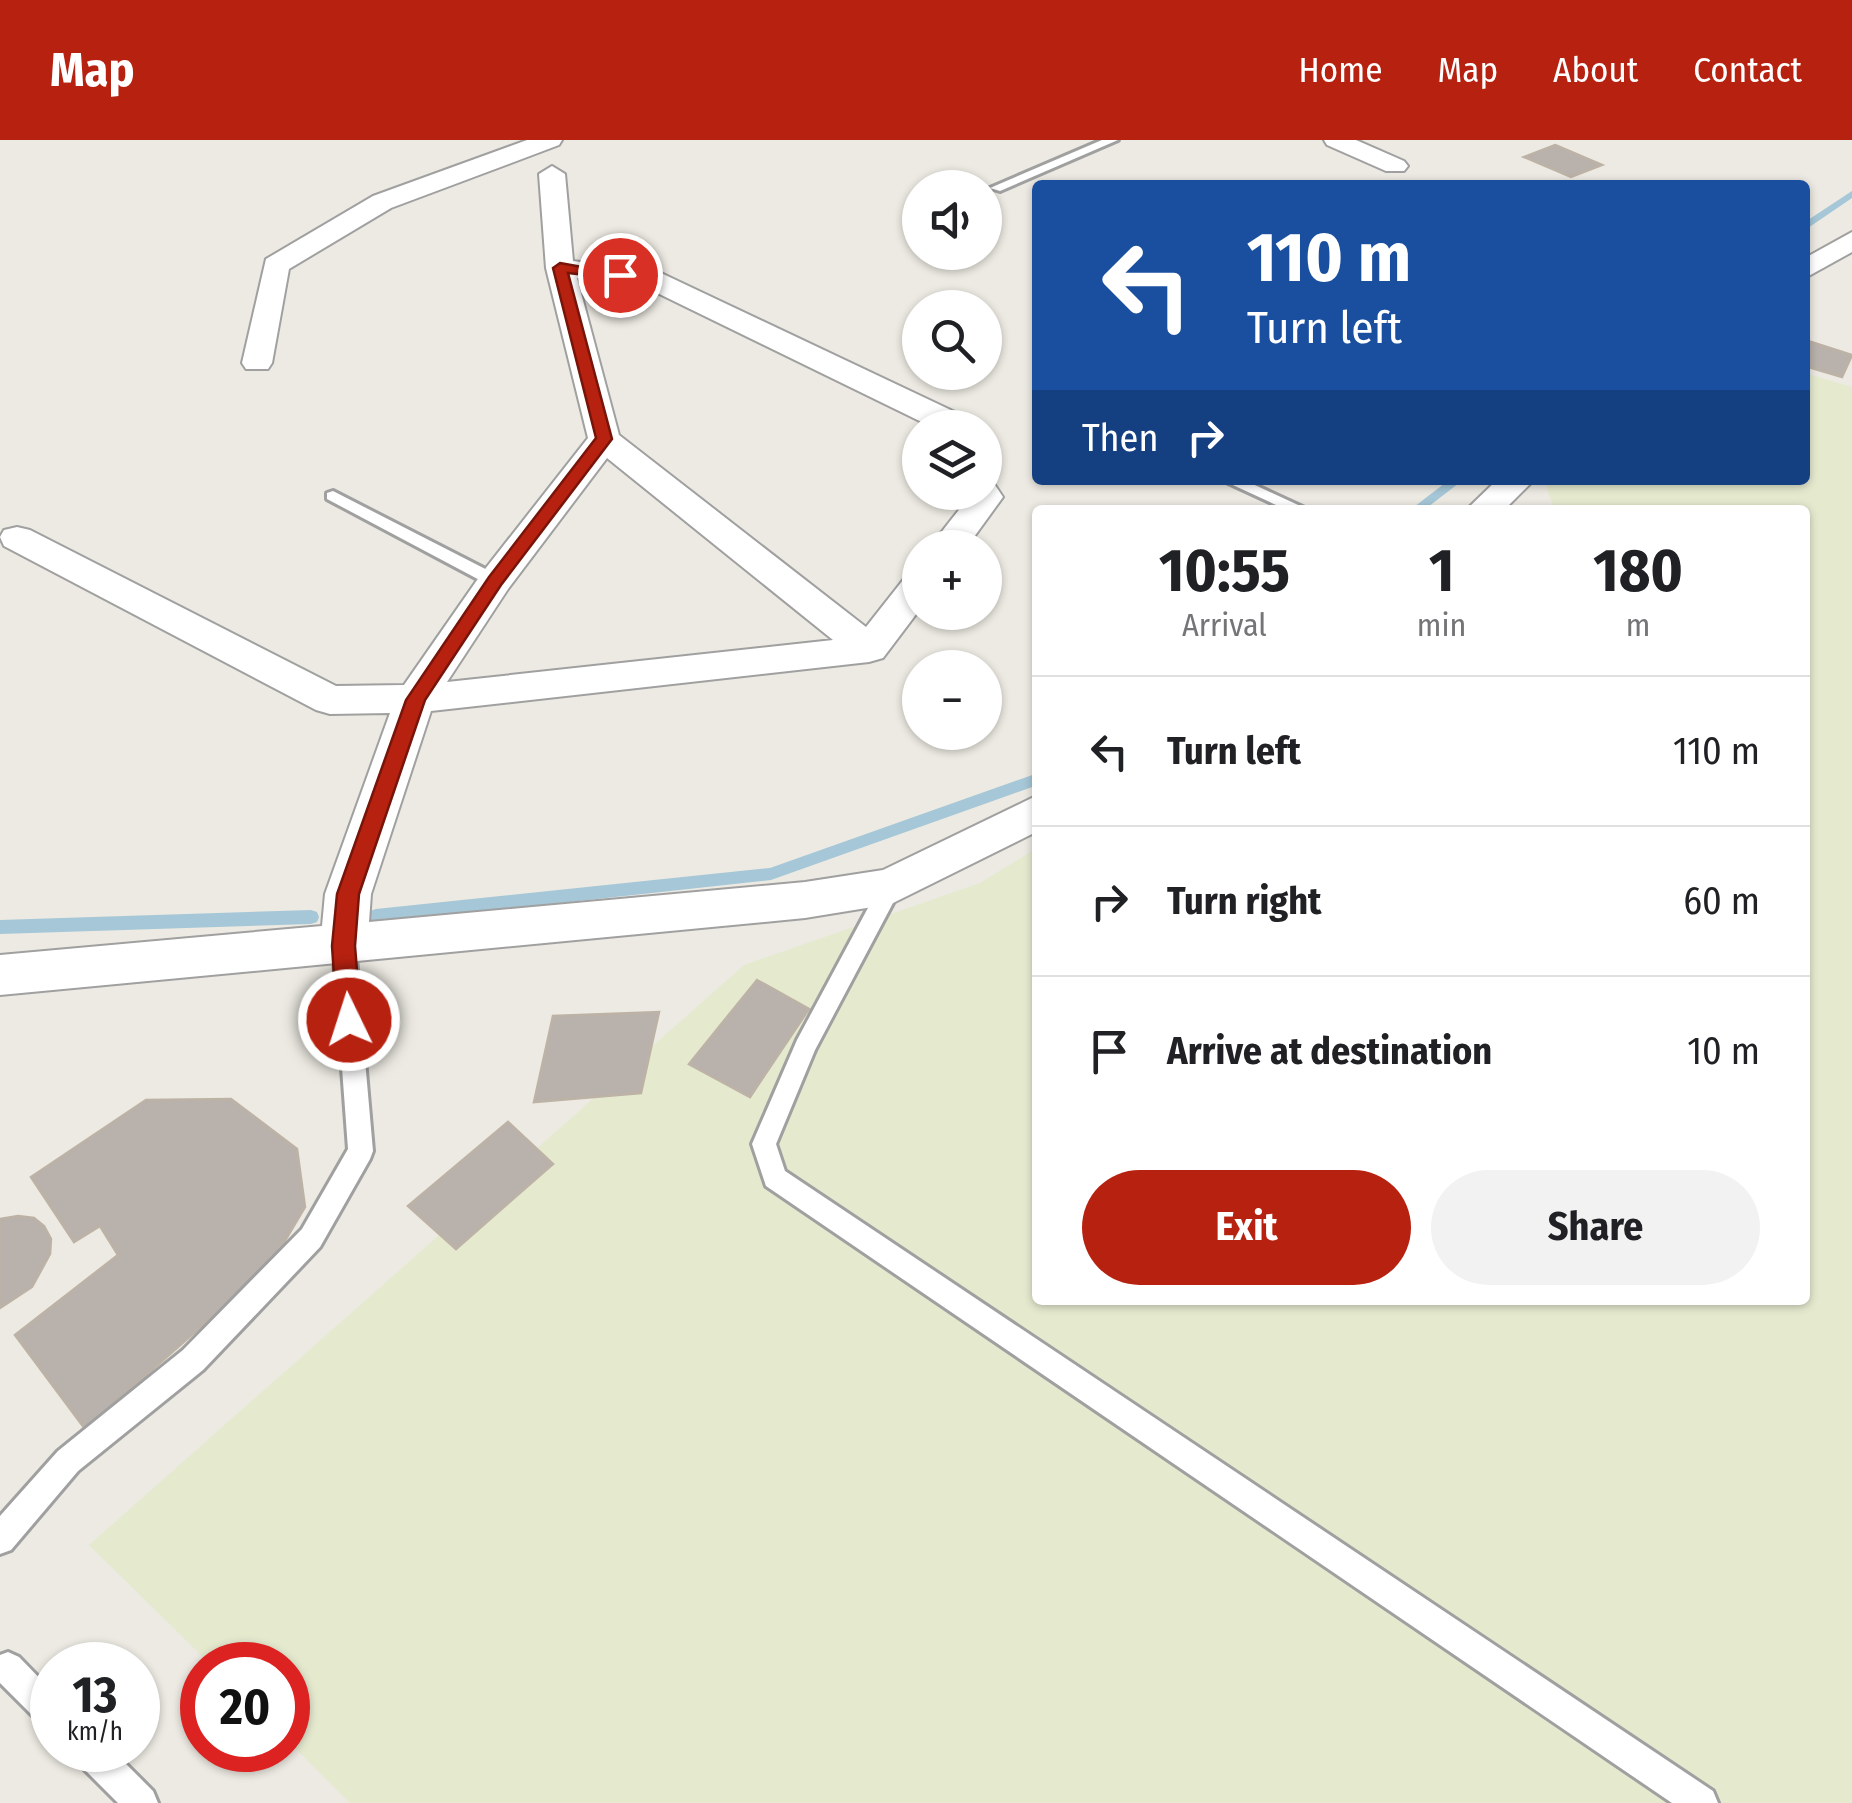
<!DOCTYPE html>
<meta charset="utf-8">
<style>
:root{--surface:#fff;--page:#f2f2f2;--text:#202124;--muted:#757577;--line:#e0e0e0;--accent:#b72110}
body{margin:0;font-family:"Fira Sans Condensed",sans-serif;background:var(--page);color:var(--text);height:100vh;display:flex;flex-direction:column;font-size:38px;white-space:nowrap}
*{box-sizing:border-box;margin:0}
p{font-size:32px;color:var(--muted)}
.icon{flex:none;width:55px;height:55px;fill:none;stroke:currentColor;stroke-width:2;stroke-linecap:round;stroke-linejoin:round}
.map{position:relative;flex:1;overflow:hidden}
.sheet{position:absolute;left:1032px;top:365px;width:778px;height:800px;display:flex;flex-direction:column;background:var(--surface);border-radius:10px;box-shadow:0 2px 8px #0004}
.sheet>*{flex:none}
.banner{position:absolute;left:1032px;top:40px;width:778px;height:305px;border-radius:10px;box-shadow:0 2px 8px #0004;background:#1a4fa0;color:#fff;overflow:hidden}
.controls{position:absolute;left:902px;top:30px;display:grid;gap:20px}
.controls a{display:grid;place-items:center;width:100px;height:100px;border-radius:50%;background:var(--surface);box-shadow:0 2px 8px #0004;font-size:50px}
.speed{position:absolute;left:30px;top:1502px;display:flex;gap:20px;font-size:50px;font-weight:700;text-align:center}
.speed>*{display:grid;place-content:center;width:130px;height:130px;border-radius:50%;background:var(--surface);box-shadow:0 2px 8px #0004;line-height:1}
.speed small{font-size:25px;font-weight:400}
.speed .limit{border:15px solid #d22;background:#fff;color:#111}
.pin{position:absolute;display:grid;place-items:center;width:85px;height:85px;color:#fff;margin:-42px;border:5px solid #fff;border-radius:50%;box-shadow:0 2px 10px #0007}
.me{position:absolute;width:110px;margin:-55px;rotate:356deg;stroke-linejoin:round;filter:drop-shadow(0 0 8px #0008)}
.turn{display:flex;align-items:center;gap:35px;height:210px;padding:0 50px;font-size:45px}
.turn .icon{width:130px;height:130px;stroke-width:2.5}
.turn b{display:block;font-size:70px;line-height:85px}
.then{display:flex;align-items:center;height:95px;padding:0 50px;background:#0003;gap:20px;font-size:38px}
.eta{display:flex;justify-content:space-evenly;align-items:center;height:170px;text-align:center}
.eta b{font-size:60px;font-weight:700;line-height:70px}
.action{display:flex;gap:20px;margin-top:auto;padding:20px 50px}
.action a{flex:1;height:115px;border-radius:60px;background:var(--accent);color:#fff;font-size:40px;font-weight:700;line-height:115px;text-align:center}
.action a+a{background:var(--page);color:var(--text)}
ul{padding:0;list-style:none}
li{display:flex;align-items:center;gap:30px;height:150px;padding:0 50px;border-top:2px solid var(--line)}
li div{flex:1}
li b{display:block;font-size:38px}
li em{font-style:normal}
header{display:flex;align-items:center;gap:60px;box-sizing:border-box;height:140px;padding:0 50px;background:var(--accent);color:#fff}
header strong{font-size:48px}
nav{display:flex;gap:55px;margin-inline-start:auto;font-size:35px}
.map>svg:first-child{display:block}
.farmland{fill:#e5eacf}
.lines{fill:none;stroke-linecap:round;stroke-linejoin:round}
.stream{fill:#a6c7d7;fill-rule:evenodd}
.building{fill:#b9b2ac;stroke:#bdb2a6;stroke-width:2.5}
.lane-casing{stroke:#a0a0a0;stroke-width:6}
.street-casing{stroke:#a0a0a0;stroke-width:4}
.lane{fill:#fff;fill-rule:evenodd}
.street{fill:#fff;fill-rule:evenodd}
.route{fill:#b72110;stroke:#77150a;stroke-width:2.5}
</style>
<header>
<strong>Map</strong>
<nav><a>Home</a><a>Map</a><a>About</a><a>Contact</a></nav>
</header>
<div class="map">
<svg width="1852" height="1663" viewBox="0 0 1852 1663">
<rect width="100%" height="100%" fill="#eceae2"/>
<!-- farmland -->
<path class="farmland" d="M1805,233L1852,247V1663H350L288,1601V1525H211L89,1405L744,825L980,743L1037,708L1038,1160H1805V370H1555L1546,347L1554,340H1805Z"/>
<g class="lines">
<!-- stream -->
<path class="stream" d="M1852,51V58L1805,90V82Z
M1449,340H1463L1424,370H1410Z
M1038,633V645L771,740L376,783L370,781L368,776L370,771L376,769L770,728Z
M311,770L317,772L319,777L317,782L311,784L0,794V780Z"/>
</g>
<!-- building -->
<path class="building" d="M1555,5L1602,25L1571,37L1524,17Z
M1805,200L1852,215L1842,237L1805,226Z
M757,840L809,869L750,957L689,924Z
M659,872L641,953L534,962L553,876Z
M231,959L297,1009L305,1067L270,1126L85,1289L15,1195L118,1115L100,1086L74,1102L31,1037L146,960Z
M508,982L553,1024L456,1109L408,1066Z
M18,1076L34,1078L44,1086L51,1099L50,1114L32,1147L0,1168V1079Z"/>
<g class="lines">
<defs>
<path id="lane" d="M1102,0H1118L1000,51L990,48Z
M1222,340H1244L1309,370H1287Z
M333,351L501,437L504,441L495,447L489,445L327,359V353Z
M891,738L902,746L815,910L776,1004L785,1031L1713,1651L1718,1663H1672L766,1046L752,1004L797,900L883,740Z
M344,797L352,800L355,806L373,1011L370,1019L320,1107L203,1230L78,1331L11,1410L0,1414V1376L58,1311L183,1210L302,1089L348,1009L333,806L336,800Z
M8,1512L19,1517L52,1551V1589L41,1584L0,1543V1515Z
M73,1610H112L153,1651L158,1663H118L77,1622Z"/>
<path id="street" d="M527,0H562L559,5L391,68L289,129L272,223L268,229H246L242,223L266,119L373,56Z
M1324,0H1356L1404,21L1408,26L1404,31H1386L1327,5Z
M552,26L565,34L573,121L661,133L957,273L966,288H934L645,147L577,138L619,295L866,487L907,435L920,431V469L883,518L869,522L431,571L371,754L369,782L805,742L883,730L1038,655V691L891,764L805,778L357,821L344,825L337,823L0,855V815L322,786L325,754L390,573L330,574L316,570L4,406L0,397L4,390L17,387L30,390L336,546L404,545L482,433L588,298L546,128L539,34ZM607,318L833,500L447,542L508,449Z
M1852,92V112L1805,138V118Z
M1497,340H1534L1504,370H1466Z
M985,342L995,345L1003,357L966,408H929L969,357L966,352H985Z"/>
</defs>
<!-- lane casing -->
<use href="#lane" class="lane-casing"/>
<!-- street casing -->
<use href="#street" class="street-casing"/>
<!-- lane -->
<use href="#lane" class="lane"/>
<!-- street -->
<use href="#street" class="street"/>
</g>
<!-- route -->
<path class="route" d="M560,123L627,135L620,139L568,133L612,299L501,445L425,560L359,754L355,806L361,880L357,887H341L337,880L332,806L337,754L406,560L489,437L596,298L553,128Z"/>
</svg>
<div class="controls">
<a><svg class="icon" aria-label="sound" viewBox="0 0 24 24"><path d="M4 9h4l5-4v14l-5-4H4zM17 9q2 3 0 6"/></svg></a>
<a><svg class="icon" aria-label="search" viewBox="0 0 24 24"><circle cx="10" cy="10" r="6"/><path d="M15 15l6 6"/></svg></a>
<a><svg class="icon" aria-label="layers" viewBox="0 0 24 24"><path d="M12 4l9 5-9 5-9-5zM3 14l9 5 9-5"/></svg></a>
<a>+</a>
<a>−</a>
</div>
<div class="speed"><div>13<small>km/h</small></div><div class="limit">20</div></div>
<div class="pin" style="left:620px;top:135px;background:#d93025"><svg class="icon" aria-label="arrive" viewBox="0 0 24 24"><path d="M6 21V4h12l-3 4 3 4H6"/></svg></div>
<svg class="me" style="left:349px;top:880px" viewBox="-20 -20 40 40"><circle r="17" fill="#b72110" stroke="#fff" stroke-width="3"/><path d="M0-11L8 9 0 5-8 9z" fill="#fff"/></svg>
<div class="banner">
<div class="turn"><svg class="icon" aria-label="left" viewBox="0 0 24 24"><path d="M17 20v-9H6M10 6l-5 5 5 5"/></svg><div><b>110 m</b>Turn left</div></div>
<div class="then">Then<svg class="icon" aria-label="right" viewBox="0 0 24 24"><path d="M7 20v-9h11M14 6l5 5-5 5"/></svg></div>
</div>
<section class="sheet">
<div class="eta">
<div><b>10:55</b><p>Arrival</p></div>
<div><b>1</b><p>min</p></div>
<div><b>180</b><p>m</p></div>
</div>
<ul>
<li><svg class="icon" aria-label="left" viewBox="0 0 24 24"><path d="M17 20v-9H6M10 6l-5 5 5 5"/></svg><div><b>Turn left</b></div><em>110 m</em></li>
<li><svg class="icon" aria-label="right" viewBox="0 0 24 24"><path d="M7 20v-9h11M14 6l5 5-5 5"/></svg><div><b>Turn right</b></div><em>60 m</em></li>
<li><svg class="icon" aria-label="arrive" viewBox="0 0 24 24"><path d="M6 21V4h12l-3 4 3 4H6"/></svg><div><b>Arrive at destination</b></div><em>10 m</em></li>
</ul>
<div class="action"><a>Exit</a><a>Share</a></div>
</section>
</div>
